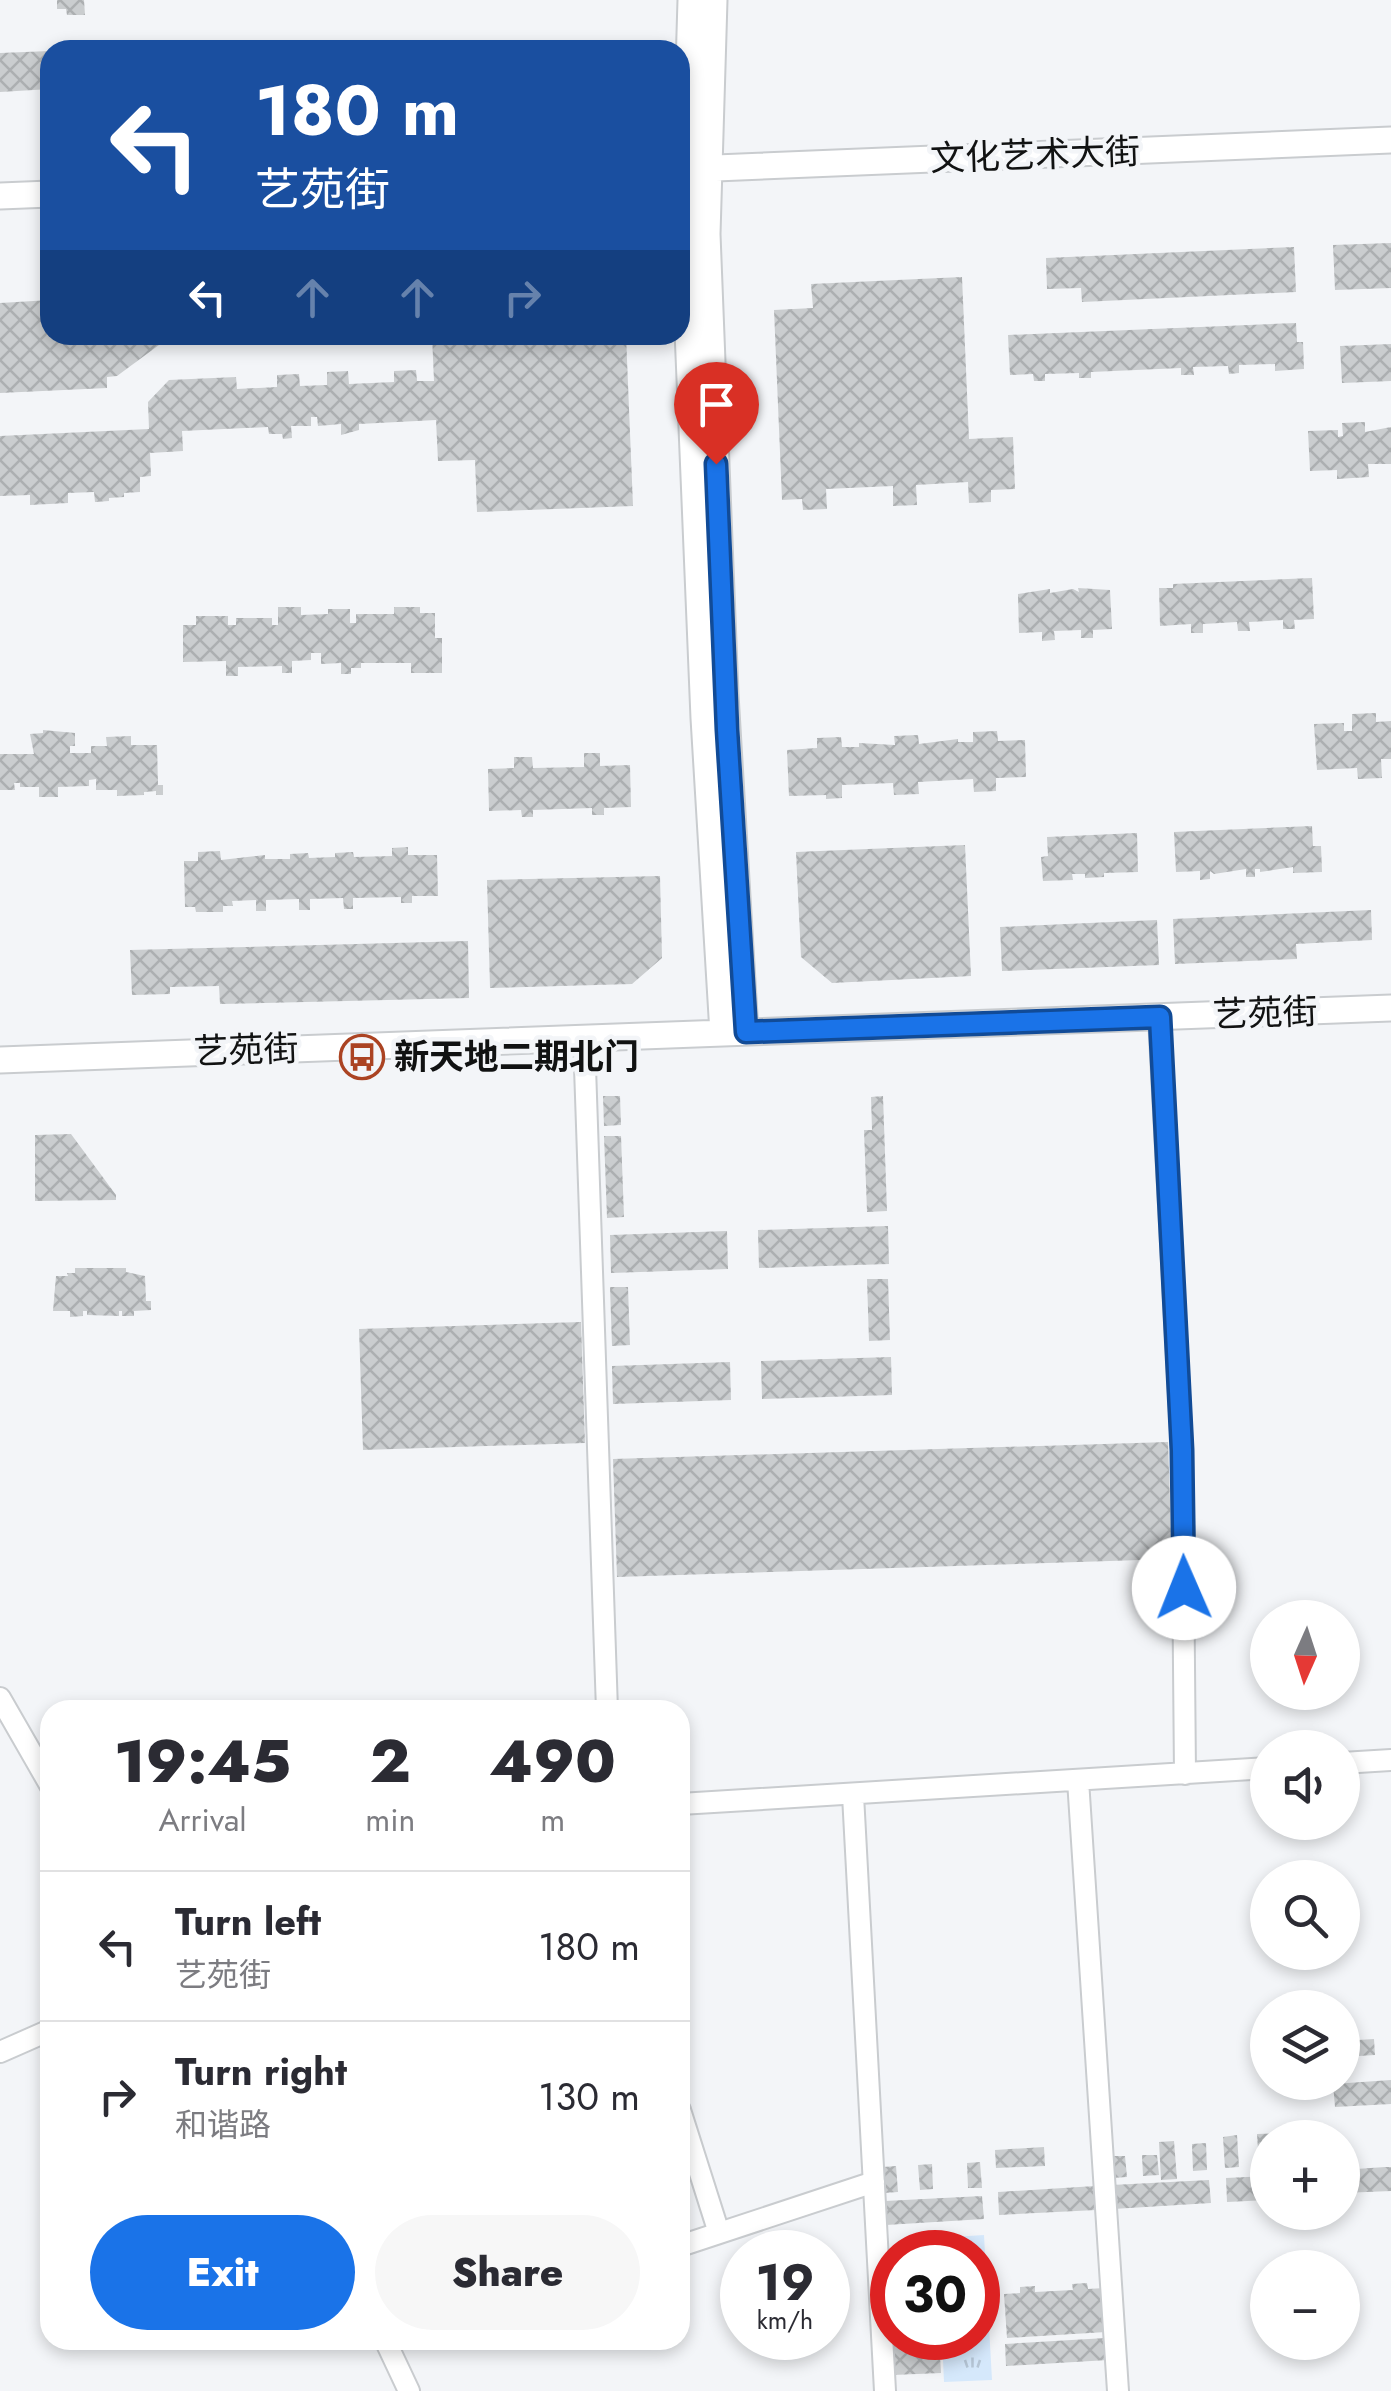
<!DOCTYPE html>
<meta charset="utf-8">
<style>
:root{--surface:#fff;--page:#f7f7f7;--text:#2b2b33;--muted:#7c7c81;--line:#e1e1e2;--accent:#1a73e8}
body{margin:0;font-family:Jost,"Noto Sans SC",sans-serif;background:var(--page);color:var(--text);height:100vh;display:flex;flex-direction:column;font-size:38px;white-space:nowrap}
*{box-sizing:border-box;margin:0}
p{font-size:32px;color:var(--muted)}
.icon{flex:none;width:55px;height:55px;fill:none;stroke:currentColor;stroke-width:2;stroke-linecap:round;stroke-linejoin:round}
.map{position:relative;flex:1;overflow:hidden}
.panel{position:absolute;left:40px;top:1700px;width:650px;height:650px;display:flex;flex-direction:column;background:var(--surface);border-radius:30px;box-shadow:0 5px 15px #0003}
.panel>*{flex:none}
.top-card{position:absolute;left:40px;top:40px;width:650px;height:305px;border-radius:30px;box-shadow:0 5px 15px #0003;background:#1a4fa0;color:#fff;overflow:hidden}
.needle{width:65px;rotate:183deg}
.controls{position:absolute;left:1250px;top:1600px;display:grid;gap:20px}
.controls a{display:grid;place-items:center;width:110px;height:110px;border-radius:50%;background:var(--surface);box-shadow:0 5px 15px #0003;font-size:50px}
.speed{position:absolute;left:720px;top:2230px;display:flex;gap:20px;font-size:50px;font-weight:700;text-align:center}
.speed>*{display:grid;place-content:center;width:130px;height:130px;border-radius:50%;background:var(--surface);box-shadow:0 5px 15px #0003;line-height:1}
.speed small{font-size:25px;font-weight:400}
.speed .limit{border:15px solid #d22;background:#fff;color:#111}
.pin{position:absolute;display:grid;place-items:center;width:85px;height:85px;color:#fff;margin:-102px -42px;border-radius:50% 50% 50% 0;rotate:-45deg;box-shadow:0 0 10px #0007}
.pin .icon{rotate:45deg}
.me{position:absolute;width:110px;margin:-55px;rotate:359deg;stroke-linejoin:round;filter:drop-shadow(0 0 8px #0008)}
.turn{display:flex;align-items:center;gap:35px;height:210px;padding:0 50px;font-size:45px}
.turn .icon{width:130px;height:130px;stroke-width:2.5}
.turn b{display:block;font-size:70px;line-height:85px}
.lanes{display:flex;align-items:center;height:95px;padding:0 50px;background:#0003;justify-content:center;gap:50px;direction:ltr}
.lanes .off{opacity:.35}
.eta{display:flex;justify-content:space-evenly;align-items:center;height:170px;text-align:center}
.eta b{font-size:60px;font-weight:800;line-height:70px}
.button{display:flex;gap:20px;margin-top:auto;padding:20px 50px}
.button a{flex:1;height:115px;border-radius:60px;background:var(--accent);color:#fff;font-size:40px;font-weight:800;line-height:115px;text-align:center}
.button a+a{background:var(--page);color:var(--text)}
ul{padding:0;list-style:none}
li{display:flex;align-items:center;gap:30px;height:150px;padding:0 50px;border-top:2px solid var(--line)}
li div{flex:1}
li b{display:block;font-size:38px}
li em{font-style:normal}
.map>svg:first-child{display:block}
.grass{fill:url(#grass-tufts)}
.building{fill:url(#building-cross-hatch)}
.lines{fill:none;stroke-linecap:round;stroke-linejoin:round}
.minor-casing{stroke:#c9cccf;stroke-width:24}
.tertiary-casing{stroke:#c9cccf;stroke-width:29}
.minor{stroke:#fff;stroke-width:20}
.tertiary{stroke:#fff;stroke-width:25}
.route-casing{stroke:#114b97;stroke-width:25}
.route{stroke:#1a73e8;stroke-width:18}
.labels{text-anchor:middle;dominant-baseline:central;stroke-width:9;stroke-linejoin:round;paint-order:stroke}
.street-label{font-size:35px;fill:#111212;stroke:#f3f5f8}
.poi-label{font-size:35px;font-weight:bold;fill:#111212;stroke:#f3f5f8;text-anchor:start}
</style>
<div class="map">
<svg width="1391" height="2391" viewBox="0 0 1391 2391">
<defs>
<pattern id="grass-tufts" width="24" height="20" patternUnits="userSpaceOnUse" patternTransform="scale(2.5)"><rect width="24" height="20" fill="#d5e8fb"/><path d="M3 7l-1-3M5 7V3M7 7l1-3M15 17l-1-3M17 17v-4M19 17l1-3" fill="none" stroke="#b6c6d6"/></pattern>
<pattern id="building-cross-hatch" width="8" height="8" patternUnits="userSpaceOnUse" patternTransform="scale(2.5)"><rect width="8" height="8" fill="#cacdcf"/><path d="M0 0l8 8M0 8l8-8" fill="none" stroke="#acafb1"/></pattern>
</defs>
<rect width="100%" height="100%" fill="#f3f5f8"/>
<!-- grass -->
<path class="grass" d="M984,2235L992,2380L944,2382L942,2338H978V2252H937L936,2238Z"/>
<!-- building -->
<path class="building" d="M57,0H84L85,15H67L66,9H57Z
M423,45V50H271V47Z
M50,51V89L0,92V53Z
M1391,243V288L1335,290L1333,245Z
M1294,247L1296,292L1082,302L1081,288L1047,289L1046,258Z
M962,277L969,439L1013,437L1015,489L991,490V502L969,503L968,482L916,485L917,505L893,506V486L826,489L827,509L803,510L802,499L782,500L774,310L813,308L811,284Z
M50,300V335H259V338L163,342L117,376L107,377V388L0,393V303Z
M1296,323L1297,342H1303L1304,369L1275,371V364L1239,365V373L1229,374L1228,366L1193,367L1194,375H1181V368L1091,372V378H1079V373L1045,374V381H1034L1033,374L1010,375L1008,335Z
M432,335H626L633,506L477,512L475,460L438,461L436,420L359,424V430L341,435V424L318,426L317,417H311V426H291L292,438L283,439L282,434H269L268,427L182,431L183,451L150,453L151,476L140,477V492L124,493V497L109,498V501L95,502L94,492L68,493V503L30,505V495L0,496V436L149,429L148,402L169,380L236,377L237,389L277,387V375L299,374L300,386L327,385V372L348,371L349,384L394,382V371L416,370L417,381H434Z
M1391,344V381L1342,383L1340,346Z
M1365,422V432L1391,427V464H1368L1369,477L1337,479V470L1310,471L1308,431L1338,430V437L1343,436L1342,423Z
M1312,578L1314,619L1294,620L1295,629H1283V620L1249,622L1250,631H1238L1237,622L1203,624V633H1191V624L1160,626L1159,588H1173V584Z
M1078,588L1110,590L1112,629L1093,630V638H1081V630L1054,631L1055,640L1042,641V632L1019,633L1018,594L1050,589V593L1073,589L1079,592Z
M278,607H301V615L328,614V609H350V623H356V614H394V607H420V613H435V638H442V673H411V663H361V668H351V674H341V663L321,664V653H311V660L292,661V673H282V666L238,667V676H226V661L183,662V625H196V616H228V625H236V618H272V625H278Z
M1376,713V722L1391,721V759H1381L1382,778L1358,779L1357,768L1317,770L1314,724L1344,723V731H1352V714Z
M43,730L75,733V746H70V753H91V746H107L106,737L131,736V745H157L158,785H163V795H156V791L144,792V795L117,796V790H96V779L89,780V786L58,787V797H39V787H20V783H14L15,790H0V754H34L30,734L43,733Z
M997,731L998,741L1025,740L1026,777L996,778V791L974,792L973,779L918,782L919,794L894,795L893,783L842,785V798L826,799V795L789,796L787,750L817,748V738L841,737L842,747H859V743L895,745L894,736L918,735L919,744L958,739V742H973V732Z
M584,753H600V766L630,765L631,807L604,808V815H592V808L533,810V817H522L521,810L489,811L488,769L514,768V757H532L533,768L584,767Z
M1312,826L1313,846H1321L1322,872L1293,873V867L1260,872V869H1255V877H1246V869L1214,874L1210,871V879L1200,880V871L1176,872L1174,832Z
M1137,833L1138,872L1104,873V877L1085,878V874H1072L1073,880L1043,881L1041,857L1048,856L1047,837Z
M965,845L971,976L832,983L801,957L796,852Z
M408,847V855H437L438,896H412V903H401V897L353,898V909H344L343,898L310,899V910H299V899L266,900V911H256V900L232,901L233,906H223V912H196L195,907H185L184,861H198V852L220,851L221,860L265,855V859H290V854L308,853L309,858L335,857V853L353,852L354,857L392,856V848Z
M660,876L662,958L632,984L490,988L487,880Z
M1371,910L1372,940L1296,944L1297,959L1175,964L1173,919Z
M1157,920L1159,965L1002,971L1000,927Z
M468,941L469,998L220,1004L219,986L170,987V994L132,995L130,950Z
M603,1096H620L621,1125L604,1126Z
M883,1096L887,1211L867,1212L864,1130H872L871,1097Z
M71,1134L116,1195V1200L35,1201V1135Z
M604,1136H621L624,1217L607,1218Z
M888,1226L889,1264L759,1268L758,1230Z
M727,1231L728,1269L611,1273L610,1235Z
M75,1268H126V1272L145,1276L146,1301H151V1310L134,1311V1316H122V1311H119V1316L87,1315V1311H83V1316L70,1317V1311H53L56,1276H68L67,1273H75Z
M867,1279H888L890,1340L869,1341Z
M610,1287H628L630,1345L612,1346Z
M581,1322L585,1443L363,1450L359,1329Z
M891,1357L892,1395L762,1399L761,1361Z
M730,1362L731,1400L613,1404L612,1366Z
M1168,1442L1172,1559L617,1577L613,1459Z
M1374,2039L1375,2055L1342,2057V2041Z
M1391,2080V2104L1335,2107L1333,2084Z
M1287,2133V2138H1268V2165L1259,2166L1257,2134Z
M1237,2135L1239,2167L1225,2168L1223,2137Z
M1174,2141L1177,2179L1161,2180L1159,2142Z
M1206,2143L1207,2170L1193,2171L1192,2144Z
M1044,2147L1045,2166L996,2168L995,2150Z
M1142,2155H1157L1159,2175L1143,2176Z
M1111,2156H1125L1127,2177L1112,2178Z
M980,2162L982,2188H968L967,2163Z
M932,2164L933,2189L920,2190L918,2165Z
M896,2166L898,2192L884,2193L883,2167Z
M1385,2167H1391V2191L1342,2193V2170Z
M1268,2176V2200L1227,2202L1226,2178Z
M1209,2180L1211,2203L1113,2209L1112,2185Z
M1095,2186L1096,2210L999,2215L998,2192Z
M982,2196L984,2219L886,2225L885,2201Z
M1087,2283L1088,2289L1104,2288L1106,2332L1007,2338L1004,2294L1020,2293V2287L1035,2286V2292L1073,2290L1072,2284Z
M891,2338H939L941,2373L893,2375Z
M1106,2338L1108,2360L1006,2366L1005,2344Z"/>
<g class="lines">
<defs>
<path id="minor" d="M1159,1017L1182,1450L1185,1774
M584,1038L607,1710
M0,1698L50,1785
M1342,1763L1391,1760
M1078,1780L1118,2391
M853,1795L885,2391
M680,1804L1268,1768
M0,2052L50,2030
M680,2110L719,2233
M680,2246L874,2182
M385,2340L409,2391"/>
<path id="tertiary" d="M691,0L684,234L704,718L723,1033
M714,0L707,234L725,694L745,1032
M692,169L1391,140
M0,196L50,194
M0,1060L1391,1008"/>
</defs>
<!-- minor casing -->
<use href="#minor" class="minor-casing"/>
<!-- tertiary casing -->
<use href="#tertiary" class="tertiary-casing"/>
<!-- minor -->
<use href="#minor" class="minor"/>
<!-- tertiary -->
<use href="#tertiary" class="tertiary"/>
</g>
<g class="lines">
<defs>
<path id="route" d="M716,464L727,730L746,1032L1160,1017L1182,1450L1184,1588"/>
</defs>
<!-- route casing -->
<use href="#route" class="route-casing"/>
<!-- route -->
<use href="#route" class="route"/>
</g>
<!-- icons -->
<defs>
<symbol id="bus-ring" viewBox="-11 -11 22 22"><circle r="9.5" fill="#f3f5f8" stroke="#ab4322" stroke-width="1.5"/><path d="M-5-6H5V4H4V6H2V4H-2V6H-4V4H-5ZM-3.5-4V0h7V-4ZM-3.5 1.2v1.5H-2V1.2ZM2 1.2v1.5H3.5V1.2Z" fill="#ab4322"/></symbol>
</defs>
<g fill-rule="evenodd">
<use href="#bus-ring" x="337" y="1032" width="50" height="50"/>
</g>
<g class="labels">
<!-- street labels -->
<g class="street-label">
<text transform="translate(1035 155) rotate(-2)">文化艺术大街</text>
<text transform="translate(1265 1013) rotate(-2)">艺苑街</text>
<text transform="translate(246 1050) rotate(-2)">艺苑街</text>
</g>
<!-- poi labels -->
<g class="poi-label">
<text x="394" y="1057">新天地二期北门</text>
</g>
</g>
</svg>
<div class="controls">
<a><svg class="needle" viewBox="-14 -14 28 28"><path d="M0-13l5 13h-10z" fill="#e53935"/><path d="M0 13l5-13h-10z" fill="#7c7c81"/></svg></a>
<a><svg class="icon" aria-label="sound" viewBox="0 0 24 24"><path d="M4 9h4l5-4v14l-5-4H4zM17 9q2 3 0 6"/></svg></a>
<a><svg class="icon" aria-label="search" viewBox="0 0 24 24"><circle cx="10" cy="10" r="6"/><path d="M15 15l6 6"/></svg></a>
<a><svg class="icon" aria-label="layers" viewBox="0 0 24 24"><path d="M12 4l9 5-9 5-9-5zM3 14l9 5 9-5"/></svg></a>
<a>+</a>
<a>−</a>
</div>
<div class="speed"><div>19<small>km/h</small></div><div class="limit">30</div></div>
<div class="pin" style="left:716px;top:464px;background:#d93025"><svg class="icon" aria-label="arrive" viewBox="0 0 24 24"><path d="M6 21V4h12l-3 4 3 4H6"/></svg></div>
<svg class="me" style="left:1184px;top:1588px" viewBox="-20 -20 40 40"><circle r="19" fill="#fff"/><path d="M0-13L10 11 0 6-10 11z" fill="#1a73e8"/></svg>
<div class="top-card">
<div class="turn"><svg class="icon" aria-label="left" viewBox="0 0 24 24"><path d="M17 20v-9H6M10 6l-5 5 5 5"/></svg><div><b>180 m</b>艺苑街</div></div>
<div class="lanes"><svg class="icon" aria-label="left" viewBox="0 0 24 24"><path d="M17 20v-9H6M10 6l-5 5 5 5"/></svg><svg class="icon off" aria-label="ahead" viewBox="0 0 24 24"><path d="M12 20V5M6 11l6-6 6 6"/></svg><svg class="icon off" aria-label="ahead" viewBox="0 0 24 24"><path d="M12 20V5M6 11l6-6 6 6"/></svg><svg class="icon off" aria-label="right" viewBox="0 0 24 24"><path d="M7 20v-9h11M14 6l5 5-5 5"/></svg></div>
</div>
<section class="panel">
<div class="eta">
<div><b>19:45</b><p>Arrival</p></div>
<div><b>2</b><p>min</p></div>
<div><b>490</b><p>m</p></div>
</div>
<ul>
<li><svg class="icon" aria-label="left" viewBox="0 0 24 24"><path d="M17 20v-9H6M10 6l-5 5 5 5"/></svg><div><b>Turn left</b><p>艺苑街</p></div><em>180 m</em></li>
<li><svg class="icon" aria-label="right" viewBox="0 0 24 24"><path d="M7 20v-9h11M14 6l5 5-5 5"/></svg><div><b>Turn right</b><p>和谐路</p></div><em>130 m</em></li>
</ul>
<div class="button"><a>Exit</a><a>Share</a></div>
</section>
</div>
